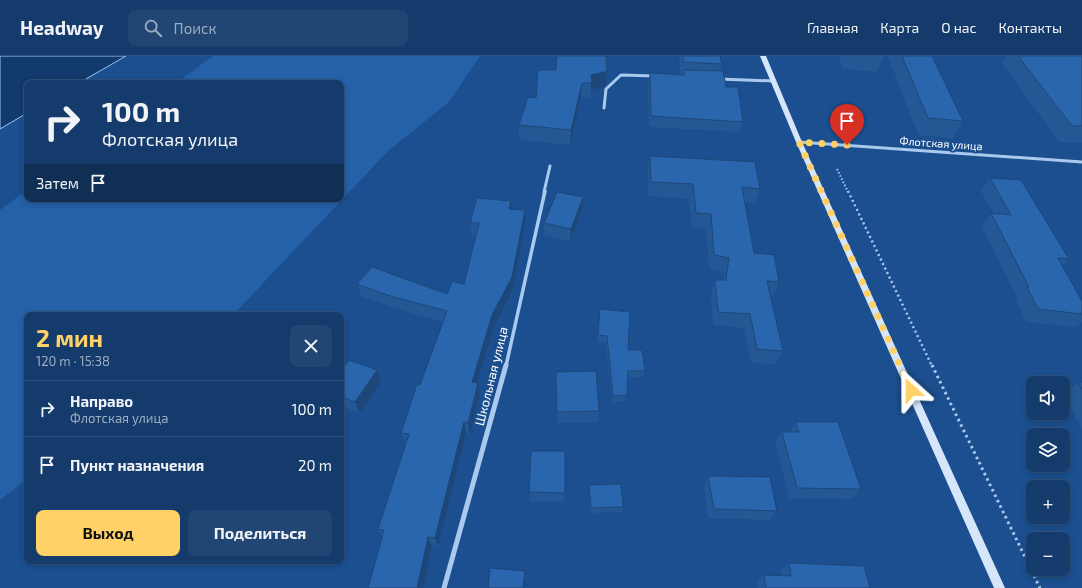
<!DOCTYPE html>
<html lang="ru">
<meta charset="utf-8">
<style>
:root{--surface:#143b6b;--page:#214673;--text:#f1f3f6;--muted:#9dadc1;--line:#33557e;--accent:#ffd166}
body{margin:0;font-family:"Exo 2",sans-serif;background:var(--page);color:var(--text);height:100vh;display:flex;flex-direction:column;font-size:15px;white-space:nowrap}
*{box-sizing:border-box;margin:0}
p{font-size:13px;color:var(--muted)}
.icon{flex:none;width:22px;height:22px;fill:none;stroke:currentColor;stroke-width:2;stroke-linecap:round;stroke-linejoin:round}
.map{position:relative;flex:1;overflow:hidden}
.details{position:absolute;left:24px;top:256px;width:320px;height:252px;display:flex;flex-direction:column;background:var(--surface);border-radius:8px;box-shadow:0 2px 6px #0003,0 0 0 1px var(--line)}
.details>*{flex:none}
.guide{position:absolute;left:24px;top:24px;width:320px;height:122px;border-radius:8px;box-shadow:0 2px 6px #0003,0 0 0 1px var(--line);background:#143b6b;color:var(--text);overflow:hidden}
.fabs{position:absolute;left:1026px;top:320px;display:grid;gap:8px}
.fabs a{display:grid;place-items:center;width:44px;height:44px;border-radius:8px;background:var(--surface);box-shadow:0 2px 6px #0003,0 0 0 1px var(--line);font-size:20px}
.pin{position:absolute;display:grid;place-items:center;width:34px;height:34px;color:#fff;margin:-41px -17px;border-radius:50% 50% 50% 0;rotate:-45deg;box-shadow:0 0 4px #0007}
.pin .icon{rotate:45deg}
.me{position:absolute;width:44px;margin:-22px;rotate:336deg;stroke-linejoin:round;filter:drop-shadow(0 0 3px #0008)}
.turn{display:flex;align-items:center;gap:14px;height:84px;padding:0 12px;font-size:18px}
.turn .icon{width:52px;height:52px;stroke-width:2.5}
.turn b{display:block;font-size:28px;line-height:34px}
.then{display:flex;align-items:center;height:38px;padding:0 12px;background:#0003;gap:8px;font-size:15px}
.round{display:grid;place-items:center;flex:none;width:42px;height:42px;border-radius:8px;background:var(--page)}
.headline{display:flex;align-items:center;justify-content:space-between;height:68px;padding:0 12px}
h1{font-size:24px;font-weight:700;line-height:30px;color:var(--accent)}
.primary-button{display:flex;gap:8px;margin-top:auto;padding:8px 12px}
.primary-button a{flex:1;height:46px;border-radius:8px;background:var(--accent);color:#111;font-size:16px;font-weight:700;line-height:46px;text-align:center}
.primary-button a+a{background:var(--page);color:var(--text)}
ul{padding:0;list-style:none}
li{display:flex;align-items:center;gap:12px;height:56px;padding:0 12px;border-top:1px solid var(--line)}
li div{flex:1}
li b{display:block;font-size:15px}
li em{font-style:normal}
header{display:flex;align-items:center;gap:24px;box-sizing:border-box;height:56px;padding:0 20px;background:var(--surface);border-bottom:1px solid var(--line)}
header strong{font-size:19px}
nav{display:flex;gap:22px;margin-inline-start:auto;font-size:14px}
.search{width:280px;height:36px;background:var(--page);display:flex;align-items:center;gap:10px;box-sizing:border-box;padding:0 14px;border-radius:8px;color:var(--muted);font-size:15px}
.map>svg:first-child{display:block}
.green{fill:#2461a8}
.water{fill:#123a6d;stroke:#9cc4f0}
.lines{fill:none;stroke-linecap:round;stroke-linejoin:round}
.path-far2{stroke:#a9c9ee;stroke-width:2;stroke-dasharray:1.5 2;stroke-linecap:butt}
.path-far1{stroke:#a9c9ee;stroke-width:2.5;stroke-dasharray:2 3;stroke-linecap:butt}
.path{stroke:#a9c9ee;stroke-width:3;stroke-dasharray:2.5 3.5;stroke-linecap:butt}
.street-far2{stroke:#a9c9ee;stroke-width:3}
.street-far1{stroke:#a9c9ee;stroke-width:3.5}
.street{stroke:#a9c9ee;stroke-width:5}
.secondary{fill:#d6e6fa;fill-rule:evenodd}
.wall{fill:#245895}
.shaded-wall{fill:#1d4779}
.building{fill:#2a66ad;stroke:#1d4779}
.route{stroke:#ffd166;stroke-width:7;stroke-dasharray:0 12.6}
.labels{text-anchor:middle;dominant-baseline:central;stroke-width:4;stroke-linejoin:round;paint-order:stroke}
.far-street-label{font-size:11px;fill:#fff;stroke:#1b4f8f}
.street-label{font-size:13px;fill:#fff;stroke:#1b4f8f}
</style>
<header>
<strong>Headway</strong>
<div class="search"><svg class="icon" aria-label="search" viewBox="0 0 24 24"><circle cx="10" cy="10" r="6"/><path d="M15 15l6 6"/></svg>Поиск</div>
<nav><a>Главная</a><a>Карта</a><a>О нас</a><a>Контакты</a></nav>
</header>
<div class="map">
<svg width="1082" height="532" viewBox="0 0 1082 532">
<rect width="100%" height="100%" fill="#1b4f8f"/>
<!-- green -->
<path class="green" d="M213,0H480L449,46L388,95L233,259H27V423L0,444V154L27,134V143H341V27H176Z"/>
<!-- water -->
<path class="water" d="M0,0H126L79,27H27V57L0,73Z"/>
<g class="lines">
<!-- path-far2 -->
<path class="path-far2" d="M837,113L848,136"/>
<!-- path-far1 -->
<path class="path-far1" d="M848,135L932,310"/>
<!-- path -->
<path class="path" d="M932,309L1040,532"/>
<!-- street-far2 -->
<path class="street-far2" d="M719,23L773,25
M604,52L606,33L621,19L655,20
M799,86L1082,106
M544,136L550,110"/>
<!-- street-far1 -->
<path class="street-far1" d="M506,310L545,135"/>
<!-- street -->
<path class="street" d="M444,532L506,309"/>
<!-- secondary -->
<path class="secondary" d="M760,0H766L802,86L1005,532H994L796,86Z"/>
</g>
<!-- wall -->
<path class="wall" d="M679,0H720L722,8L720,15L726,31L743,66L740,76L649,71L648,28L650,17L683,19V18H681Z
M839,0H884L877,16L843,13Z
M888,0H932L963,65L953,82L918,79Z
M1007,0H1082V87L1059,86L1002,7Z
M556,14H607L606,29L604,31L591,34V42H581L570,89L519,84V69L536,42Z
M650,100L760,133L755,147L745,146L754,197L779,226L772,241L770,240L783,295L776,308L751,307L744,272L713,269L711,238L715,224H723L725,216L709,213L706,173L692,172L689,143L648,140V114Z
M990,122L1069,203L1062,210L1082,245V266L1076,271L1026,266L1016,244L1017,242L982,170L991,157H993L981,135Z
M511,153L525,154V166L513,233L494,271L477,327L480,338L470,378L466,377L438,490L382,480L378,473L406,388L405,387L401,377L420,329L443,266L394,252L361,240L357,228L447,238L464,228L476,179H471L470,167Z
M582,154L570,185L544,180V167Z
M600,253L628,294L645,315L643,321H627V339L625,345L612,346L606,287L597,286Z
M377,314L381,325L360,357L341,350V315Z
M556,316L599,355L598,366L557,367L555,327Z
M1078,326H1082V374L1064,338Z
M796,366L861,433L851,443L789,442L775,386L782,376H790Z
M708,420L777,455L770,464L708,462L704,429Z
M589,429L623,451L622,456L590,457L589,434Z
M529,436L565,437L564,446H530Z
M789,507L870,532H758L757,526L764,519L782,520L781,515Z"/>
<!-- shaded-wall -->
<path class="shaded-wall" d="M607,14L606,29L604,31L591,34V19Z
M582,27L581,42L570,89L571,74Z
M583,141L582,154L570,185L571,173Z
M511,145L512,157L509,153Z
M525,154V166L513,233L494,271L474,337L472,326Z
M377,314L381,325L360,357L355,346Z
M478,327L480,338L470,378L468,367Z
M464,366L466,377L438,490L435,482Z
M428,481L432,489L423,532H417Z
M525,515V520L524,532H523Z"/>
<!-- building -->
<path class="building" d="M557,0H606L607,14L605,16L591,19L592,27H582L571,74L519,69L528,41L536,42L538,14H556Z
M683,0H720L722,8L683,6Z
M902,0H932L963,65L928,62Z
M1018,0H1082V70H1072Z
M684,14L723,15L726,31H738L743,66L651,60L650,17L684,19Z
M650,100L755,106L760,133L742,131L754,197L774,199L779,226L767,225L783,295L757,293L750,258L718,256L715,224H726L729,202L714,199L711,158L696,157L693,128L651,126Z
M990,122L1021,124L1069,203L1058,202L1082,245V258L1038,253L1027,231H1029L991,157L1011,159Z
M557,136L583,141L571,173L544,167Z
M477,142L511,145L509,153L525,154L512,221L492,259L472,326L478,327L468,367L464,366L435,482L428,481L417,532H368L384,474L378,473L409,378L401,377L417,328L420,329L447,255L390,240L357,228L372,211L447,238L452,225L464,228L479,167H470Z
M600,253L630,256L628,294H642L645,315H628L627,339L613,340L607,280L598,279Z
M349,304L377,314L355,346L341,341V315Z
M596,315L599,355L557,356L556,316Z
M1078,326H1082V333Z
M796,366H838L861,433L797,432L782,376H799Z
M531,395H565V437L529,436Z
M708,420L770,421L777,455L714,453Z
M621,428L623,451L591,452L589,429Z
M789,507L864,510L870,532H766L764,519L791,520Z
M490,512L525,515L523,532H488Z"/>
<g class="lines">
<!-- route -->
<path class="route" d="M847,89L799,86L911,334"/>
</g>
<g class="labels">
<!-- far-street labels -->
<g class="far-street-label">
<text transform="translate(941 87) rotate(4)">Флотская улица</text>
</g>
<!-- street labels -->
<g class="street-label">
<text transform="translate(491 320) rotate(-76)">Школьная улица</text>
</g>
</g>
</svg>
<div class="fabs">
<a><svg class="icon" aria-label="sound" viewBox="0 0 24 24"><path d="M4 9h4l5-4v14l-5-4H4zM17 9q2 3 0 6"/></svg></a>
<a><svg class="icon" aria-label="layers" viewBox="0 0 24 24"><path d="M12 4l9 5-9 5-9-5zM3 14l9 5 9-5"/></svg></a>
<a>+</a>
<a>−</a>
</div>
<div class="pin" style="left:847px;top:89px;background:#d93025"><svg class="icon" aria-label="arrive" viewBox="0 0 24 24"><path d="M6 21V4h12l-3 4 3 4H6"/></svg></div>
<svg class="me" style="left:911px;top:334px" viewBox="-20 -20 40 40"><path d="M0-17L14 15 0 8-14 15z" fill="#ffd166" stroke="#fff" stroke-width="4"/></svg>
<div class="guide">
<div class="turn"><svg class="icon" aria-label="right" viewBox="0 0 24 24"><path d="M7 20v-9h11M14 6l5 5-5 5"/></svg><div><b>100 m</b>Флотская улица</div></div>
<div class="then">Затем<svg class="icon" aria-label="arrive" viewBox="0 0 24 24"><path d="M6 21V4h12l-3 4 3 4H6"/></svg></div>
</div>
<section class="details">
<div class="headline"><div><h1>2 мин</h1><p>120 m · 15:38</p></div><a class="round"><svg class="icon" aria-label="close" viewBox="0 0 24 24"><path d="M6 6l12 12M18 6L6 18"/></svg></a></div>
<ul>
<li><svg class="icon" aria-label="right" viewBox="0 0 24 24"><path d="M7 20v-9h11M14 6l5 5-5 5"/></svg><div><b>Направо</b><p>Флотская улица</p></div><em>100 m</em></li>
<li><svg class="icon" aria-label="arrive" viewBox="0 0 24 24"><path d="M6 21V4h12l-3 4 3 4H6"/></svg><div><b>Пункт назначения</b></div><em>20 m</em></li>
</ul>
<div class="primary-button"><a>Выход</a><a>Поделиться</a></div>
</section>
</div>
